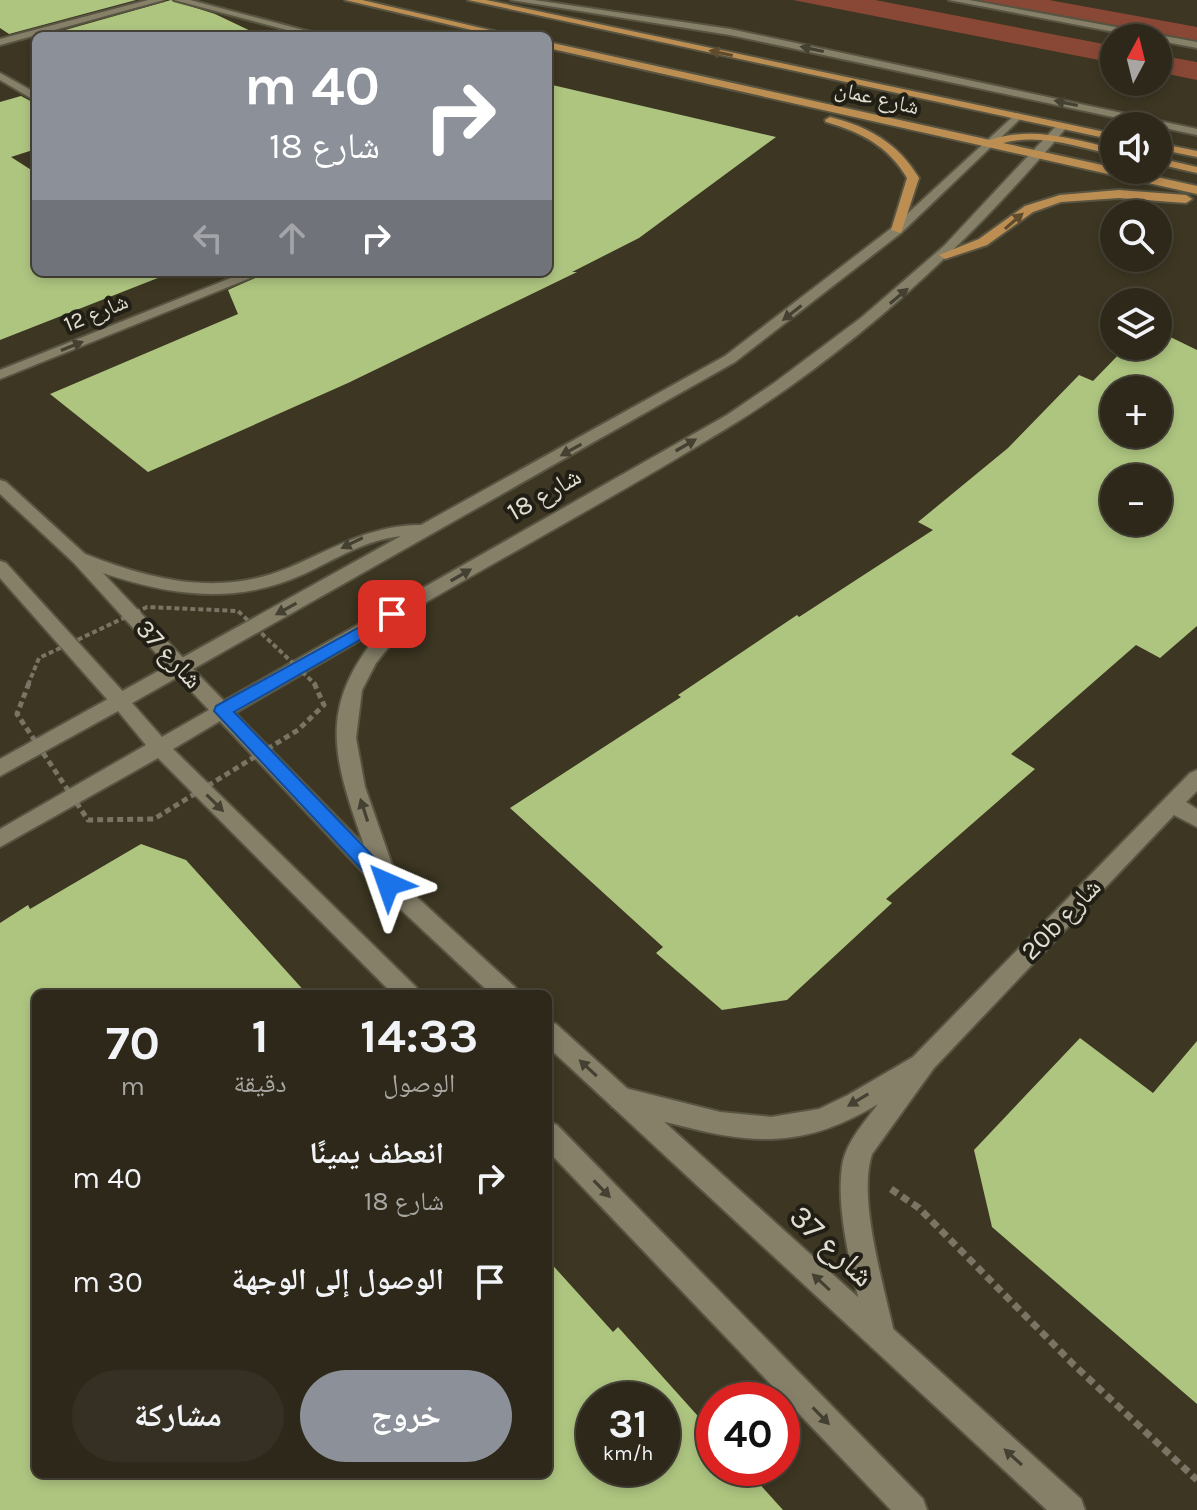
<!DOCTYPE html>
<html lang="ar">
<meta charset="utf-8">
<style>
:root{--surface:#2d281a;--page:#353023;--text:#f1f3f6;--muted:#a7a6a2;--line:#484439;--accent:#8c9099}
body{margin:0;font-family:Karla,"Noto Naskh Arabic",sans-serif;background:var(--page);color:var(--text);direction:rtl;height:100vh;display:flex;flex-direction:column;font-size:30px;white-space:nowrap}
*{box-sizing:border-box;margin:0}
p{font-size:26px;color:var(--muted)}
.icon{flex:none;width:44px;height:44px;fill:none;stroke:currentColor;stroke-width:2;stroke-linecap:round;stroke-linejoin:round}
.map{position:relative;flex:1;overflow:hidden;direction:ltr}
.panel{position:absolute;left:32px;top:990px;width:520px;height:488px;display:flex;flex-direction:column;background:var(--surface);border-radius:12px;box-shadow:0 4px 12px #0003,0 0 0 2px var(--line);direction:rtl}
.panel>*{flex:none}
.banner{position:absolute;left:32px;top:32px;width:520px;height:244px;border-radius:12px;box-shadow:0 4px 12px #0003,0 0 0 2px var(--line);direction:rtl;background:#8c9099;color:#fff;overflow:hidden}
.needle{width:52px;rotate:7deg}
.fabs{position:absolute;left:1100px;top:24px;display:grid;gap:16px}
.fabs a{display:grid;place-items:center;width:72px;height:72px;border-radius:50%;background:var(--surface);box-shadow:0 4px 12px #0003,0 0 0 2px var(--line);font-size:40px}
.speed{position:absolute;left:576px;top:1382px;display:flex;gap:16px;font-size:40px;font-weight:700;text-align:center}
.speed>*{display:grid;place-content:center;width:104px;height:104px;border-radius:50%;background:var(--surface);box-shadow:0 4px 12px #0003,0 0 0 2px var(--line);line-height:1}
.speed small{font-size:20px;font-weight:400}
.speed .limit{border:12px solid #d22;background:#fff;color:#111}
.pin{position:absolute;display:grid;place-items:center;width:68px;height:68px;color:#fff;margin:-34px;border-radius:16px;box-shadow:0 4px 12px #0006}
.me{position:absolute;width:88px;margin:-44px;rotate:317deg;stroke-linejoin:round;filter:drop-shadow(0 0 6px #0008)}
.turn{display:flex;align-items:center;gap:28px;height:168px;padding:0 40px;font-size:36px}
.turn .icon{width:104px;height:104px;stroke-width:2.5}
.turn b{display:block;font-size:56px;line-height:68px}
.lanes{display:flex;align-items:center;height:76px;padding:0 40px;background:#0003;justify-content:center;gap:40px;direction:ltr}
.lanes .off{opacity:.35}
.eta{display:flex;justify-content:space-evenly;align-items:center;height:136px;text-align:center}
.eta b{font-size:48px;font-weight:700;line-height:56px}
.button{display:flex;gap:16px;margin-top:auto;padding:16px 40px}
.button a{flex:1;height:92px;border-radius:48px;background:var(--accent);color:#fff;font-size:32px;font-weight:700;line-height:92px;text-align:center}
.button a+a{background:var(--page);color:var(--text)}
ul{padding:0;list-style:none}
li{display:flex;align-items:center;gap:24px;height:104px;padding:0 40px}
li div{flex:1}
li b{display:block;font-size:30px}
li em{font-style:normal}
.map>svg:first-child{display:block}
.green{fill:#894835}
.building{fill:#aec580;fill-rule:evenodd}
.lines{fill:none;stroke-linecap:round;stroke-linejoin:round}
.service-casing{stroke:#585442;stroke-width:4}
.minor-casing{stroke:#585442;stroke-width:4}
.tertiary-casing{stroke:#585442;stroke-width:4}
.primary-casing{stroke:#585442;stroke-width:4}
.path-far2{stroke:#797463;stroke-width:4;stroke-dasharray:5 3;stroke-linecap:butt}
.path-far1{stroke:#797463;stroke-width:5;stroke-dasharray:6 4;stroke-linecap:butt}
.path{stroke:#797463;stroke-width:7;stroke-dasharray:8 5;stroke-linecap:butt}
.service{fill:#868069;fill-rule:evenodd}
.minor{fill:#868069;fill-rule:evenodd}
.tertiary{fill:#868069;fill-rule:evenodd}
.primary{fill:#bd8e52;fill-rule:evenodd}
.oneway{fill:#444032}
.oneway2{fill:#5f4b2d}
.route{fill:#1a73e8;stroke:#114b97;stroke-width:2}
.labels{text-anchor:middle;dominant-baseline:central;stroke-width:8;stroke-linejoin:round;paint-order:stroke}
.far-street-label{font-size:22px;fill:#e1ded1;stroke:#201e15}
.street-label{font-size:26px;fill:#e1ded1;stroke:#201e15}
.near-street-label{font-size:32px;fill:#e1ded1;stroke:#201e15}
</style>
<div class="map">
<svg width="1197" height="1510" viewBox="0 0 1197 1510">
<rect width="100%" height="100%" fill="#3c3622"/>
<!-- green -->
<path class="green" d="M793,0H875L1114,46V63Z
M969,0H1049L1197,27V43Z
M1158,55L1197,62V80L1158,72Z"/>
<!-- building -->
<path class="building" d="M0,0H136L9,34L0,28Z
M171,0L215,14L261,36H44Z
M548,84L776,137L639,238L572,272H577L348,383L148,472L50,394L238,314L228,290L268,272H548Z
M21,96L36,104V149L11,157L36,173V272L168,274L0,340V102Z
M1158,331L1197,350V626L1160,658L1136,645L1011,754L1035,769L886,899L892,903L787,1000L722,1010L656,953L663,947L510,808L681,697L678,695L797,615L799,617L933,530L918,522L1008,448L1079,375L1093,381L1127,346H1158ZM1114,390H1158V434H1114ZM1114,478H1158V522H1114Z
M141,844L186,860L307,994H36V1474H548V1260L613,1332L618,1327L714,1434V1468H745L783,1510H0V923L28,905L30,909ZM594,1400H662V1468H594Z
M1080,1038L1153,1093L1197,1041V1404L992,1227L974,1150Z"/>
<g class="lines">
<defs>
<path id="service" d="M148,0H164L0,45V39Z
M174,0H190L326,36H309Z
M511,0H534L730,29L1197,129V135L730,35Z
M949,0H969L1197,42V48Z"/>
<path id="minor" d="M0,73L36,93V101L0,80Z
M246,272H265L0,379V370Z
M0,480L6,482L85,554L188,663L190,668L188,673H174L73,562L0,494Z
M0,561L6,563L127,696L130,701L127,706H113L0,578Z
M1197,770V791L1186,802L1197,809V827L1174,815L934,1068L872,1154C857,1200 885,1289 895,1337L891,1347L881,1351L871,1347L867,1337C857,1286 835,1218 842,1167C845,1143 864,1123 878,1104C807,1147 756,1146 678,1125C656,1120 633,1115 612,1107L609,1099L612,1091L621,1087L720,1112L771,1117L819,1109L848,1095L913,1057L1190,773Z"/>
<path id="tertiary" d="M1017,113L1022,116L1021,118L901,233L735,362L193,669L224,701L727,415L774,383L862,317L944,246L1058,124H1066V128C971,241 862,343 737,422C632,487 523,546 416,608L415,614L376,663L362,690L356,738L365,787L397,879L515,987L519,994H491L380,890L220,721L173,749L416,987L420,994H393L158,758L0,847V829L146,745L118,711L0,776V759L401,536C365,540 336,559 304,574C226,610 150,592 73,562L70,558L73,554H85C152,580 219,597 288,568C333,549 370,525 421,525L725,356L893,227ZM386,625C317,704 331,752 364,845L235,713ZM178,677L209,710L162,737L132,703Z
M548,1021L556,1024L1081,1499L1085,1510H1047L548,1047Z
M548,1121L557,1125L923,1499L927,1510H891L548,1151Z"/>
<path id="primary" d="M345,0H362L515,36H497Z
M468,0H486L1114,134V140Z
M548,42L990,140C1032,126 1072,139 1114,149V155C1078,147 1040,133 1003,143L1197,186V194L548,48Z
M830,117C869,127 898,143 919,178L901,233L891,230L907,178C888,146 861,132 826,122L825,120Z
M1158,143L1197,151V157L1158,149Z
M1158,158L1197,167V173L1158,164Z
M1119,190L1186,195L1192,199L1186,203L1119,198L1061,202L1033,212L987,245L945,259L939,255L979,239L1025,206L1060,195Z"/>
</defs>
<!-- service casing -->
<use href="#service" class="service-casing"/>
<!-- minor casing -->
<use href="#minor" class="minor-casing"/>
<!-- tertiary casing -->
<use href="#tertiary" class="tertiary-casing"/>
<!-- primary casing -->
<use href="#primary" class="primary-casing"/>
<!-- path-far2 -->
<path class="path-far2" d="M28,685L39,658L147,607L238,611L316,685"/>
<!-- path-far1 -->
<path class="path-far1" d="M29,683L17,714L88,820L154,819L298,730L324,705L314,683"/>
<!-- path -->
<path class="path" d="M891,1189L919,1208L1073,1364L1197,1480"/>
<!-- service -->
<use href="#service" class="service"/>
<!-- minor -->
<use href="#minor" class="minor"/>
<!-- tertiary -->
<use href="#tertiary" class="tertiary"/>
<!-- primary -->
<use href="#primary" class="primary"/>
</g>
<!-- one-way arrows -->
<defs><path id="oneway-solid" d="M-6-.8H1V-3.2L6.5 0L1 3.2V.8H-6Z" transform="scale(2)"/></defs>
<g class="oneway">
<use href="#oneway-solid" transform="translate(812 49) rotate(-168)"/>
<use href="#oneway-solid" transform="translate(1066 103) rotate(-168)"/>
<use href="#oneway-solid" transform="translate(899 296) rotate(-40)"/>
<use href="#oneway-solid" transform="translate(792 313) rotate(142)"/>
<use href="#oneway-solid" transform="translate(72 346) rotate(-22)"/>
<use href="#oneway-solid" transform="translate(686 445) rotate(-30)"/>
<use href="#oneway-solid" transform="translate(571 450) rotate(151)"/>
<use href="#oneway-solid" transform="translate(352 543) rotate(154)"/>
<use href="#oneway-solid" transform="translate(461 575) rotate(-30)"/>
<use href="#oneway-solid" transform="translate(286 609) rotate(151)"/>
<use href="#oneway-solid" transform="translate(215 803) rotate(45)"/>
<use href="#oneway-solid" transform="translate(364 810) rotate(-108)"/>
<use href="#oneway-solid" transform="translate(588 1068) rotate(-137)"/>
<use href="#oneway-solid" transform="translate(858 1100) rotate(149)"/>
<use href="#oneway-solid" transform="translate(602 1189) rotate(46)"/>
<use href="#oneway-solid" transform="translate(821 1282) rotate(-137)"/>
<use href="#oneway-solid" transform="translate(821 1416) rotate(46)"/>
<use href="#oneway-solid" transform="translate(1013 1457) rotate(-138)"/>
</g>
<g class="oneway2">
<use href="#oneway-solid" transform="translate(721 53) rotate(-168)"/>
<use href="#oneway-solid" transform="translate(1014 221) rotate(-41)"/>
</g>
<!-- route -->
<path class="route" d="M392,609L398,611V618L234,712L395,879L398,884L395,890H381L214,711L216,706Z"/>
<g class="labels">
<!-- far-street labels -->
<g class="far-street-label">
<text transform="translate(877 98) rotate(13)">شارع عمان</text>
<text transform="translate(96 313) rotate(-22)">شارع 12</text>
</g>
<!-- street labels -->
<g class="street-label">
<text transform="translate(544 494) rotate(-30)">شارع 18</text>
<text transform="translate(169 654) rotate(47)">شارع 37</text>
<text transform="translate(1061 919) rotate(-46)">20b شارع</text>
</g>
<!-- near-street labels -->
<g class="near-street-label">
<text transform="translate(832 1246) rotate(43)">شارع 37</text>
</g>
</g>
</svg>
<div class="fabs">
<a><svg class="needle" viewBox="-14 -14 28 28"><path d="M0-13l5 13h-10z" fill="#e53935"/><path d="M0 13l5-13h-10z" fill="#a7a6a2"/></svg></a>
<a><svg class="icon" aria-label="sound" viewBox="0 0 24 24"><path d="M4 9h4l5-4v14l-5-4H4zM17 9q2 3 0 6"/></svg></a>
<a><svg class="icon" aria-label="search" viewBox="0 0 24 24"><circle cx="10" cy="10" r="6"/><path d="M15 15l6 6"/></svg></a>
<a><svg class="icon" aria-label="layers" viewBox="0 0 24 24"><path d="M12 4l9 5-9 5-9-5zM3 14l9 5 9-5"/></svg></a>
<a>+</a>
<a>−</a>
</div>
<div class="speed"><div>31<small>km/h</small></div><div class="limit">40</div></div>
<div class="pin" style="left:392px;top:614px;background:#d93025"><svg class="icon" aria-label="arrive" viewBox="0 0 24 24"><path d="M6 21V4h12l-3 4 3 4H6"/></svg></div>
<svg class="me" style="left:388px;top:884px" viewBox="-20 -20 40 40"><path d="M0-17L14 15 0 8-14 15z" fill="#1a73e8" stroke="#fff" stroke-width="4"/></svg>
<div class="banner">
<div class="turn"><svg class="icon" aria-label="right" viewBox="0 0 24 24"><path d="M7 20v-9h11M14 6l5 5-5 5"/></svg><div><b>40 m</b>شارع 18</div></div>
<div class="lanes"><svg class="icon off" aria-label="left" viewBox="0 0 24 24"><path d="M17 20v-9H6M10 6l-5 5 5 5"/></svg><svg class="icon off" aria-label="ahead" viewBox="0 0 24 24"><path d="M12 20V5M6 11l6-6 6 6"/></svg><svg class="icon" aria-label="right" viewBox="0 0 24 24"><path d="M7 20v-9h11M14 6l5 5-5 5"/></svg></div>
</div>
<section class="panel">
<div class="eta">
<div><b>14:33</b><p>الوصول</p></div>
<div><b>1</b><p>دقيقة</p></div>
<div><b>70</b><p>m</p></div>
</div>
<ul>
<li><svg class="icon" aria-label="right" viewBox="0 0 24 24"><path d="M7 20v-9h11M14 6l5 5-5 5"/></svg><div><b>انعطف يمينًا</b><p>شارع 18</p></div><em>40 m</em></li>
<li><svg class="icon" aria-label="arrive" viewBox="0 0 24 24"><path d="M6 21V4h12l-3 4 3 4H6"/></svg><div><b>الوصول إلى الوجهة</b></div><em>30 m</em></li>
</ul>
<div class="button"><a>خروج</a><a>مشاركة</a></div>
</section>
</div>
